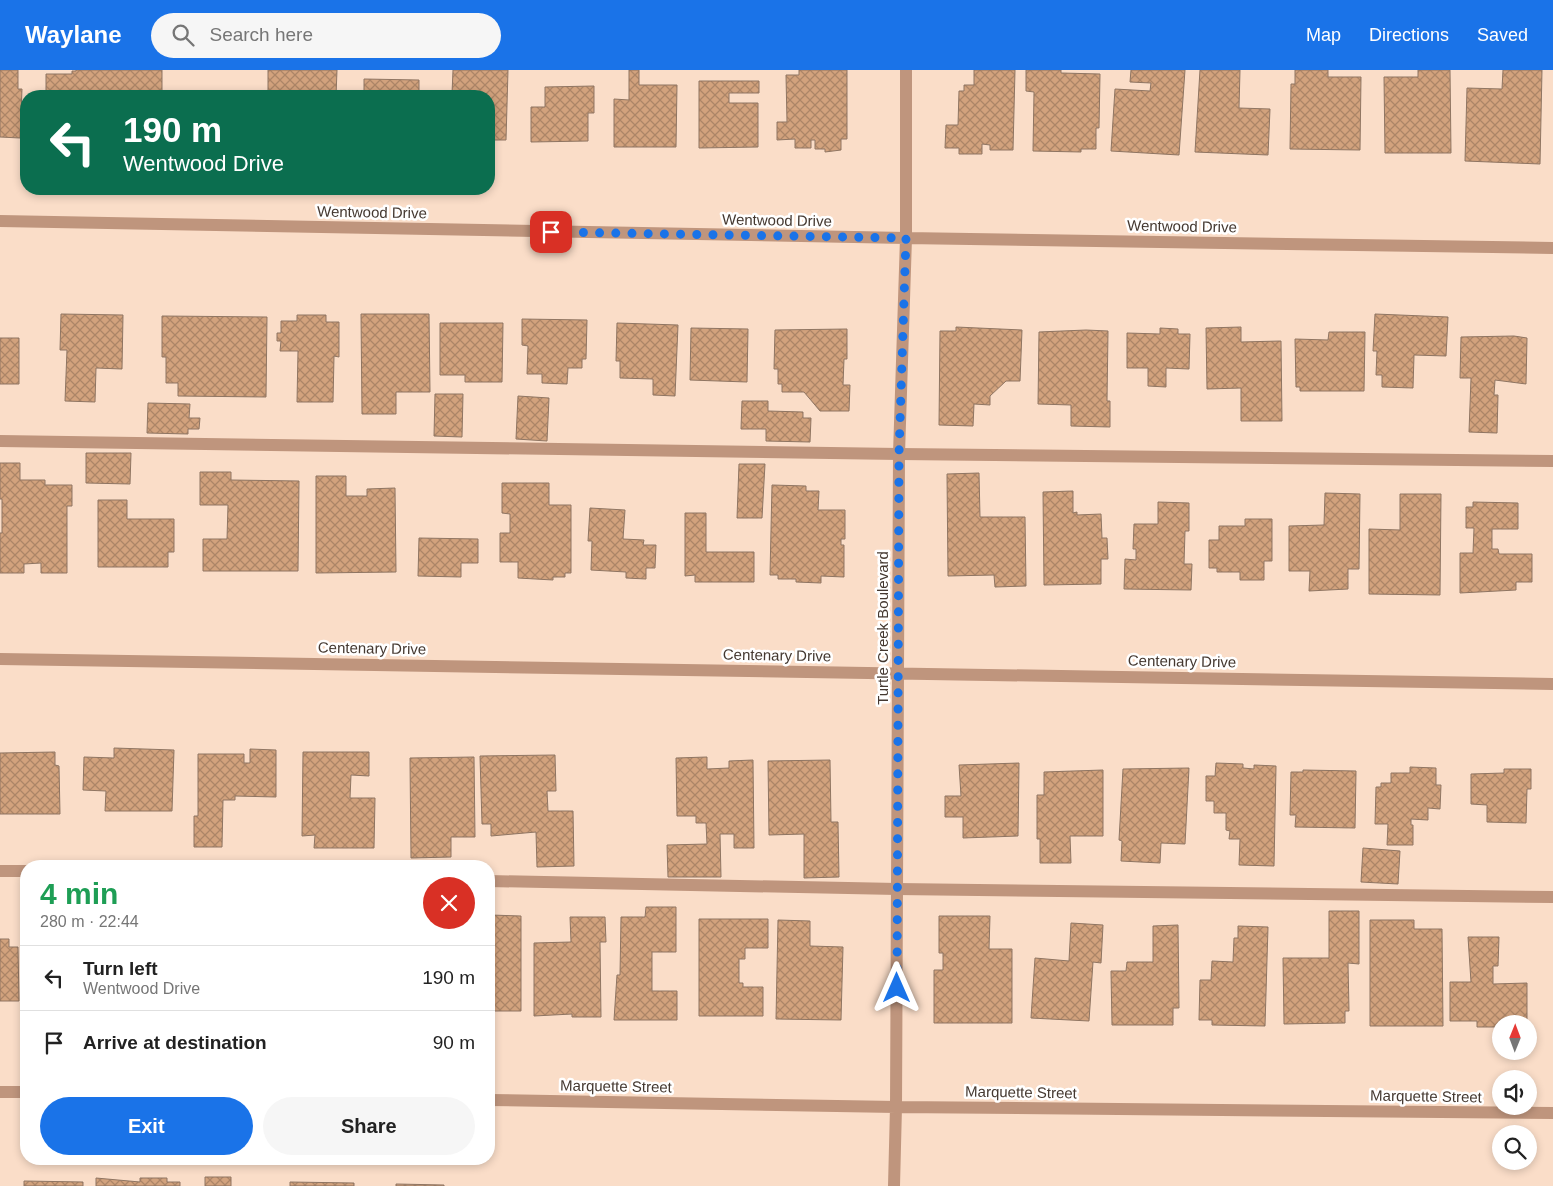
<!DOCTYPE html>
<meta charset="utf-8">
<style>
:root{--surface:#fff;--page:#f6f6f6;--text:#222;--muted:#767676;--line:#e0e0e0;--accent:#1a73e8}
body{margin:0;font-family:Helvetica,sans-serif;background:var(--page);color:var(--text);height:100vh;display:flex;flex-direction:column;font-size:19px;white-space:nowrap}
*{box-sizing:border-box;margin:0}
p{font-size:16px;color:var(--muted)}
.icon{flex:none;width:28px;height:28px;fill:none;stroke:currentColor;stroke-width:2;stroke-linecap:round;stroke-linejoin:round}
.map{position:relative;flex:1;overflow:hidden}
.sheet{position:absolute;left:20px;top:790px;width:475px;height:305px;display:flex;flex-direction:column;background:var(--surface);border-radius:20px;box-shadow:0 2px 8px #0003}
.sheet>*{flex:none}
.guide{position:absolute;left:20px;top:20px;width:475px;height:105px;border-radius:20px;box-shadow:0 2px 8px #0003;background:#0b6e4f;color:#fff;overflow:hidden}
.needle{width:32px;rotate:1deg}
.fabs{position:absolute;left:1492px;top:945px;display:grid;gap:10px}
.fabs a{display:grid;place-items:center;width:45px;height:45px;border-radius:50%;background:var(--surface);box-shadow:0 2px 8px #0003;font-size:25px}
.pin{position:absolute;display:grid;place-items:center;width:42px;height:42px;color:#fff;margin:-21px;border-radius:10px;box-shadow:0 2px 8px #0006}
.me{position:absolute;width:55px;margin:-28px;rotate:0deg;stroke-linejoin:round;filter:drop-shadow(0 0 4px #0008)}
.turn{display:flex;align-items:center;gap:18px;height:105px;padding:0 20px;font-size:22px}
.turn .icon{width:65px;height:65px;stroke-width:2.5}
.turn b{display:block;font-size:35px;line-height:42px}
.round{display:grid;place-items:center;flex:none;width:52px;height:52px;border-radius:26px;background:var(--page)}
.overview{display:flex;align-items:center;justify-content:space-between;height:85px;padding:0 20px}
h1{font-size:30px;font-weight:700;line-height:38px;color:#1e9e55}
.primary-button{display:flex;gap:10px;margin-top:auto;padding:10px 20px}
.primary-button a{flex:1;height:58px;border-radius:30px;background:var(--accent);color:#fff;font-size:20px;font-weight:700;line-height:58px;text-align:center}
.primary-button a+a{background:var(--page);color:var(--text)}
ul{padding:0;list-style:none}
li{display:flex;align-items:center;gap:15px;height:65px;padding:0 20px;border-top:1px solid var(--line)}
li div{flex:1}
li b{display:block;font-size:19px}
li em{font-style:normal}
header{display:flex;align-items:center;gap:30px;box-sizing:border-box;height:70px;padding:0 25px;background:var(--accent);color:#fff}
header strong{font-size:24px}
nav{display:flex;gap:28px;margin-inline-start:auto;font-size:18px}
.search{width:350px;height:45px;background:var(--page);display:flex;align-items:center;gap:12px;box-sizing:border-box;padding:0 18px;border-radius:28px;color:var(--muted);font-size:19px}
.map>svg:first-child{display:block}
.building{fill:url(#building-cross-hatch);stroke:#8f7562}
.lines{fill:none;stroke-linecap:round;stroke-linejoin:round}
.service{stroke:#bf957d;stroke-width:12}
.minor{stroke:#bf957d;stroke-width:12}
.route{stroke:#1a73e8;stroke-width:9;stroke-dasharray:0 16.2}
.labels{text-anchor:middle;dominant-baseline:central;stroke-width:5;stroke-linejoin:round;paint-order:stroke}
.street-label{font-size:15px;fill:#443830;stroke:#fff}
</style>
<header>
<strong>Waylane</strong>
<div class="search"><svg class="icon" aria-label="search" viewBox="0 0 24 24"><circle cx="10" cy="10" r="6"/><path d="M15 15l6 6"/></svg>Search here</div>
<nav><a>Map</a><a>Directions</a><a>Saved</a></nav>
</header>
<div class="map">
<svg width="1553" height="1116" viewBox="0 0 1553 1116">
<defs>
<pattern id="building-cross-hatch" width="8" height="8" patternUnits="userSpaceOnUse" patternTransform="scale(1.25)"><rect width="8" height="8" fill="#d2a27d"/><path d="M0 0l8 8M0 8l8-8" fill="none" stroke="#ac8567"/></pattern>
</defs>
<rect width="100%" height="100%" fill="#faddc8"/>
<!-- building -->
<path class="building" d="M0,0H18V19H22L20,68L0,67Z
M76,0H162V23H114V26H46V4H72V1H76Z
M268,0H337L336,26H268Z
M453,0H508L506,70H489V26H440V23L452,24Z
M629,0H639V15H677L676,77H614V29L629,30Z
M799,0H847V69H841V80L825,82V79H815V70H811V78H795V69L777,70V52H787L786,5H799Z
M974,0H1015L1013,80H990V75L982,74V84H959V78H945L946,55H958L959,21H964V15H974Z
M1026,0H1061V3L1100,4L1099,58H1096V79H1081V82L1033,81L1034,22L1026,21Z
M1131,0H1185L1179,85L1111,81L1115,19L1150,21L1151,13L1130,12Z
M1200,0H1240L1239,38L1270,39L1268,85L1195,82Z
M1295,0H1328V7H1361L1360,80L1290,79L1291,14H1295Z
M1418,0H1450L1451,83H1385L1384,7H1418Z
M1503,0H1542L1540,94L1465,91L1467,18L1502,19Z
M364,9L419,10V26H364Z
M699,11H759V23H729V33H758V77L699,78Z
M594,16V43H588V71L531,72V37H545V17Z
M61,244L123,245L122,299L96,298L95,332L65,331L67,280H60Z
M361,244H429L430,322H396V344H362Z
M1375,244L1448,247L1446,286L1414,285L1413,318L1382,317V305H1376L1377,281H1373Z
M297,245H326V252H339V287L334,286L333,332H297L298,281H280L281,271H277V263H281V251H297Z
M162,246L267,247L266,327L178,326V313H166V287H162Z
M522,249L587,250L586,289H582V298H568L567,314L542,313V304H527L528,276L522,275Z
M440,253H503L502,312H465V305H440Z
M617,253L678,255L675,326L653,325V309L620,308V291H616Z
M956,257L1022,260L1020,311H1006L990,326V335L974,334L973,356L939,355L940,261H956Z
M1241,257V272L1281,271L1282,351H1241V318L1207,319L1206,258Z
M691,258L748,259L747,312L690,310Z
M1160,258L1178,259V264H1190L1189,299L1166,298V317L1148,316V298H1127V263L1160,264Z
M847,259V289H844L843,315H850L849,341H820L804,322H782V314H778V299H774L775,260Z
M1086,260L1108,261L1107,331H1110V357L1071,356V335L1038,334L1039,262Z
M1329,262H1365L1364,321H1300V317H1296L1295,269L1328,270Z
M1514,266L1527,268L1526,314L1495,310L1494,325H1498L1497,363L1469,362L1471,308H1460L1461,267Z
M0,268H19V314H0Z
M435,324H463L462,367L434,366Z
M518,326L549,328L547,371L516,369Z
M742,331H768V341L803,342V348H811L810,372L766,371V359H741Z
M148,333L190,334L189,348H200L199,359H188V364L147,363Z
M86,383H131L130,414L86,413Z
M0,393H20V410H45V415H72V436H67V503H41V493L24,494V503H0V463H2V429H0Z
M739,394H765L762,448H737Z
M200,402H231V410L299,411L298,501H203V469H227L228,435H200Z
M979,403L980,447H1025L1026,516L995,517L994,505L948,506L947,404Z
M316,406H346V426H367V419L395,418L396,502L316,503Z
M502,413H549V435H571V503H565V507H553V510L518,508V492H500V463H510V444L502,443Z
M772,415L806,416V421H819L818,440H845V469H841V475H844V507L821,506V513L796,512V509H778V505H770Z
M1073,421V443L1077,442V445L1101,444L1102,468H1107L1108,489H1101V514L1044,515L1043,422Z
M1325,423L1360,424L1359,499H1348V519L1309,521L1310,501H1289V456L1324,455Z
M1400,424H1441L1440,525L1369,524V459L1400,460Z
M98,430H127V449H174V482H168V497H98Z
M1158,432L1189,433V461H1185L1184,494H1192L1191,520L1124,519L1125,489L1136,490V479H1133L1134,454H1158Z
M1473,432L1518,433V459H1492V479H1498L1499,484H1532V512H1516V520L1460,523V483H1473L1474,458H1466V437H1473Z
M590,438L625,440L623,469L644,470L643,475H656L655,498H646V509L626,508V502L591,500L592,471H588Z
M685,443H706V482H754V512H695V505L685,506Z
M1245,449H1272V491H1264V510H1240V502H1217V498H1209V470H1219V456H1245Z
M419,468L478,469V493H461V507L418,506Z
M114,678L174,680L172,741H105L106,721L83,720L84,687L114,688Z
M250,679L276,680V727L235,726V730H223L222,777H194V746H198V684H244V693H250Z
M55,682V695L59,696L60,744H0V683Z
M303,682H369V706L351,705L350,728H375L374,778H314L315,765L302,766Z
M555,685L556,721H547L548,741H573L574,796L537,797L536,762L491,766V754H482L480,686Z
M474,687L475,767H451V787L411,788L410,688Z
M707,687V699L729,698V691L753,690L754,778H734V764H720L721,807H668L667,775L707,774L706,753H696V746H677L676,688Z
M830,690L831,752H838L839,807L804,808V764L769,765L768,691Z
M1019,693L1018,766L963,768V747H945V726H961L959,695Z
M1216,693L1243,694V698L1254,699V695L1276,696L1274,796L1239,795L1240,769H1229L1230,761L1226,760V743H1214V731H1206V706H1215Z
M1410,697L1436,698V715H1441L1440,739L1428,738V750L1411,749V755H1413V775H1387L1388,754H1375L1376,717H1381V713H1391V703H1410Z
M1189,698L1185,774L1161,773L1160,793L1121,791L1122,771L1119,770L1123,699Z
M1504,699H1531V719H1527L1526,753L1487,752V735L1471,734V704L1504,703Z
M1103,700V766H1070L1071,793H1040V769H1037V725H1044V702Z
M1303,700L1356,701L1355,758L1295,757L1296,745H1290L1291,702H1303Z
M1363,778L1400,781L1398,814L1361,812Z
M646,837H676V882H652V921H677V950H614L617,905H620L621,847H645Z
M1329,841H1359V894L1348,893L1349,941H1345V953L1284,954L1283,888H1329Z
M490,845L521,846V941H489Z
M939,846H990L989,879H1012V953H934V900H943V883H939Z
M570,847H605L606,872H600L601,947H572V944L534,946V873L571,872Z
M699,849H768V878H745V889H739V913H743V917H763V946H699Z
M778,850L810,851V876L843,877L841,950L776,949Z
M1370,850H1414V859H1442L1443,956H1370Z
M1071,853L1103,855L1101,893L1093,892L1089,951L1031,948L1035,888L1069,891Z
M1178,855L1179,938H1173V955H1112L1111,901H1126L1127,892H1153V856Z
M1238,856L1268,857L1265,956L1212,955V950H1199L1200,910H1211L1212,891L1233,892L1234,868H1238Z
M1468,867H1499L1498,896H1493V914L1527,913V951H1501V957H1477V951H1450V912H1471Z
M0,869H9V877H18L19,931H0Z
M205,1107H231V1116H205Z
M96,1108L140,1112V1108H167V1112H180V1116H96Z
M24,1111L83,1112V1116H24Z
M290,1112L354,1113V1116H290Z
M396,1114L444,1115V1116H396Z"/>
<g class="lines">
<!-- service -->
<path class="service" d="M0,371L899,384L1553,391
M0,801H26
M489,811L897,819L1553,827"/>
<!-- minor -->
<path class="minor" d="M0,151L906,168L1553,178
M0,589L1553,614
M0,1022H26
M489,1030L896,1037L1553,1043
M894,1116L896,1037L899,384L906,168V0"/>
</g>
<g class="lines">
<!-- route -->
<path class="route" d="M551,162L906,168L899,384L897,918"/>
</g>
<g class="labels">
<!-- street labels -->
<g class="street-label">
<text transform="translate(372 142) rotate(1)">Wentwood Drive</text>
<text transform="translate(777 150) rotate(1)">Wentwood Drive</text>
<text transform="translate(1182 156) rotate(1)">Wentwood Drive</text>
<text transform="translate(882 558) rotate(-90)">Turtle Creek Boulevard</text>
<text transform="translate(372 578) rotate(1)">Centenary Drive</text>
<text transform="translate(777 585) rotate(1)">Centenary Drive</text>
<text transform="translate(1182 591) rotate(1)">Centenary Drive</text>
<text transform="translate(616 1016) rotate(1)">Marquette Street</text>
<text transform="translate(1021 1022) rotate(1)">Marquette Street</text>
<text transform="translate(1426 1026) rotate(1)">Marquette Street</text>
</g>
</g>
</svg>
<div class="fabs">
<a><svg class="needle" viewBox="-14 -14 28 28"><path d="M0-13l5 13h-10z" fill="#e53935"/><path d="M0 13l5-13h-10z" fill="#767676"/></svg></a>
<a><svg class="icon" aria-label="sound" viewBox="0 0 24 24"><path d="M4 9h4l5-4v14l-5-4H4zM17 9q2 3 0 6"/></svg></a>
<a><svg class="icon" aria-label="search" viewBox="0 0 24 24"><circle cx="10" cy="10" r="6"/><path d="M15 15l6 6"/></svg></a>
</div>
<div class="pin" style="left:551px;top:162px;background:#d93025"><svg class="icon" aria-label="arrive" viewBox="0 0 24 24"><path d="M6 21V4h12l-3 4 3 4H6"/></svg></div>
<svg class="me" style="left:897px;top:918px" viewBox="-20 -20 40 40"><path d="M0-17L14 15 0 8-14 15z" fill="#1a73e8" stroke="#fff" stroke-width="4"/></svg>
<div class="guide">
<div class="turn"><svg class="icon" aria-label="left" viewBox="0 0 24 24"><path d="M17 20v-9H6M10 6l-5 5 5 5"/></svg><div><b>190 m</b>Wentwood Drive</div></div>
</div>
<section class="sheet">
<div class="overview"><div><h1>4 min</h1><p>280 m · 22:44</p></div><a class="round" style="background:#d93025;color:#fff"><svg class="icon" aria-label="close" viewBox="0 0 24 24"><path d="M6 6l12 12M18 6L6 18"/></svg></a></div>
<ul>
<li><svg class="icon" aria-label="left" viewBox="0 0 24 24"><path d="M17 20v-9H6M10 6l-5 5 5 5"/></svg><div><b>Turn left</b><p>Wentwood Drive</p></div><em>190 m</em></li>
<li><svg class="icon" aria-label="arrive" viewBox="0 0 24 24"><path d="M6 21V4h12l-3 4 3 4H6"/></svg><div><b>Arrive at destination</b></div><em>90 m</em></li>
</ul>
<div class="primary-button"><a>Exit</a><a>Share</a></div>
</section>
</div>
